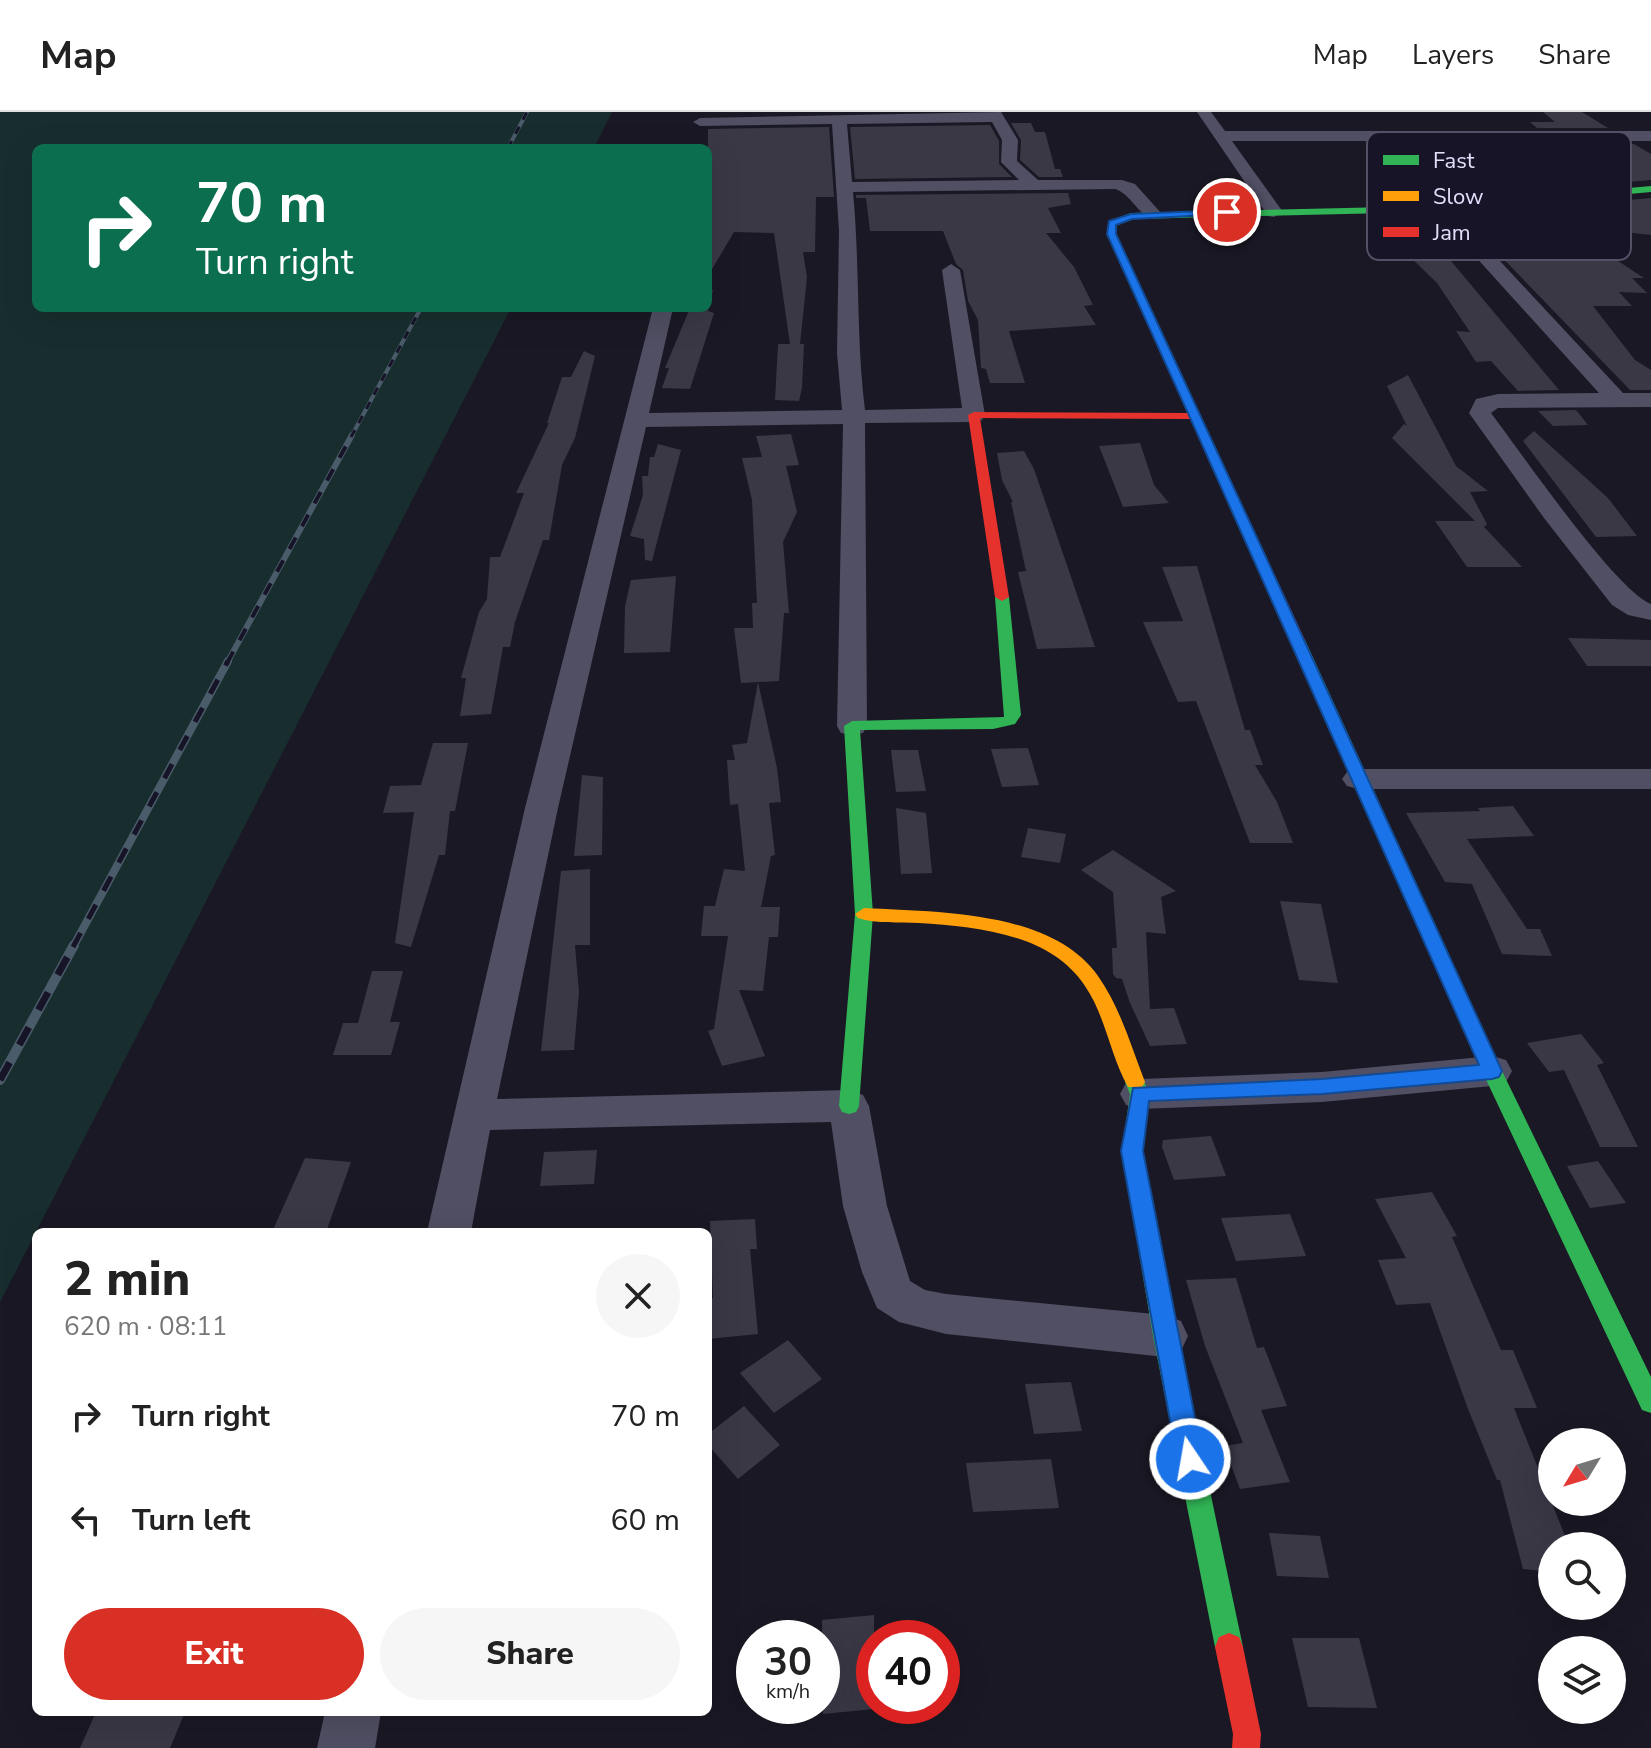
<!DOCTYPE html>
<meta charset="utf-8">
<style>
:root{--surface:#fff;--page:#f6f6f6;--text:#222;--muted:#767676;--line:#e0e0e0;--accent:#d93025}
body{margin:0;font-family:"Nunito Sans",sans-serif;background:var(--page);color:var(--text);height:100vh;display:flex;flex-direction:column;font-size:30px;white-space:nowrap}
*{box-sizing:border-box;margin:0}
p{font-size:26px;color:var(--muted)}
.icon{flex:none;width:44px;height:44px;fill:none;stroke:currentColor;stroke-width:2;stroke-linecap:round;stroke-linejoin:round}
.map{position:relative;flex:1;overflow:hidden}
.details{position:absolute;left:32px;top:1116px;width:680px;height:488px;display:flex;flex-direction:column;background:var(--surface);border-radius:12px;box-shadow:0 8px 32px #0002}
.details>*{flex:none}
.banner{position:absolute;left:32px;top:32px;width:680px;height:168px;border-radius:12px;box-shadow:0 8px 32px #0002;background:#0b6e4f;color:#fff;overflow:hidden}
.needle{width:52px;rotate:232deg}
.buttons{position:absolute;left:1538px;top:1316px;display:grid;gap:16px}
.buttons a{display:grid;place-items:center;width:88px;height:88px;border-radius:50%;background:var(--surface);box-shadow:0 8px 32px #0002;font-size:40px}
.speed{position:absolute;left:736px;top:1508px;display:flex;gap:16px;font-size:40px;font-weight:700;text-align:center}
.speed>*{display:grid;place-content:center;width:104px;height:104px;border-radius:50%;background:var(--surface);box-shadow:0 8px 32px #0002;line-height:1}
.speed small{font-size:20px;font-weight:400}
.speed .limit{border:12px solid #d22;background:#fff;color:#111}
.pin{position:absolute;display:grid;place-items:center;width:68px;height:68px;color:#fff;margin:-34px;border:4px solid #fff;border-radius:50%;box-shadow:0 2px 8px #0007}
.me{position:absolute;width:88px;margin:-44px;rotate:348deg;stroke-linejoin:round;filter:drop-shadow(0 0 6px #0008)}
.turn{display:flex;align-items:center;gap:28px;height:168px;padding:0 32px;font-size:36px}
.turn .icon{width:104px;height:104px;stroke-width:2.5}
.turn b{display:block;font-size:56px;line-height:68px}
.round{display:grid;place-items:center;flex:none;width:84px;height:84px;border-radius:42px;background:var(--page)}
.summary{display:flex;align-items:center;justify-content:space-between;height:136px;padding:0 32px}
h1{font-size:48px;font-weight:800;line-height:60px}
.action{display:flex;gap:16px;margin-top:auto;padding:16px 32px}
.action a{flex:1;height:92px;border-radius:48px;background:var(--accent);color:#fff;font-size:32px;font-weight:800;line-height:92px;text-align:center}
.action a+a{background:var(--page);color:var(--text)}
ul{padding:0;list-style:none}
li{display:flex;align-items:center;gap:24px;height:104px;padding:0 32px}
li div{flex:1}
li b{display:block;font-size:30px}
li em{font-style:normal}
header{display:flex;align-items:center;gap:48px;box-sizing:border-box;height:112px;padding:0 40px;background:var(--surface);border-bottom:2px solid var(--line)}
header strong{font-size:38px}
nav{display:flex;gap:44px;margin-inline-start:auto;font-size:28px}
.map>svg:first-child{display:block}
.green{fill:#182e2e}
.building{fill:#3a3845}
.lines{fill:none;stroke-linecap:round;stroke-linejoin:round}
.street{fill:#504f63;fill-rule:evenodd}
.fast{fill:#30b455;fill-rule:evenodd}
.slow{fill:#ff9f0a;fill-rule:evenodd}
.jam{fill:#e5322d;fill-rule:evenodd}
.rail-far3-casing{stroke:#4a5b6a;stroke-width:4}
.rail-far2-casing{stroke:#4a5b6a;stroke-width:6}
.rail-far1-casing{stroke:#4a5b6a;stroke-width:8}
.rail-casing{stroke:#4a5b6a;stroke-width:10}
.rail-far3{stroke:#171428;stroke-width:3;stroke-dasharray:8;stroke-linecap:butt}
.rail-far2{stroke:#171428;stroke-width:4;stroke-dasharray:13;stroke-linecap:butt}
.rail-far1{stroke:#171428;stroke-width:5;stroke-dasharray:16;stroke-linecap:butt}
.rail{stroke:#171428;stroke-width:7;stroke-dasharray:20;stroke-linecap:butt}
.route{fill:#1a73e8;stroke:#114b97;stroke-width:2}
.key{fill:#171428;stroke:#545167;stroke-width:2}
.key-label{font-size:22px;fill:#e3e0fb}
</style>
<header>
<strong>Map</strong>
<nav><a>Map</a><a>Layers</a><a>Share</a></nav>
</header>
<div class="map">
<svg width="1651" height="1636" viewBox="0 0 1651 1636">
<rect width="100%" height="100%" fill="#1a1824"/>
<!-- green -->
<path class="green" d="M0,0H612L594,36H36V196H511L0,1190Z"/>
<!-- building -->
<path class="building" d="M1543,0H1582L1608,16H1537L1530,10H1555Z
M1011,11H1031L1035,20H1045L1055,57H1060L1063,65H1039L1020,48L1021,28Z
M990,13L999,29V52L1012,65L855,67L850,15Z
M829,15L834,85H816L815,140H803L807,165L800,232H793H804L802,276L799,289L775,288L778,232H790L774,121L734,120L708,164V17Z
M1556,32H1634L1651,42V68L1615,71Z
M1068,81L1071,92L1048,96L1061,121H1046L1074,155L1093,193L1084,194L1096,213L1009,219L1025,271H990L986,257L981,256L978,208L968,189L963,158L956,152L943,119H870L866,86H856V83Z
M1651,86V123L1563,113L1644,166H1632L1647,181L1619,180L1632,194H1593L1635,248L1651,258V278H1630L1491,134H1528L1462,103Z
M1422,114L1451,149L1559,278L1518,279L1491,249L1476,250L1456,219L1470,220L1437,171L1399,134H1412L1407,126Z
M708,176L713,178L708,199L714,201L690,277L662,276L669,256H665L690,196H708Z
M584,239L595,244L575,326L562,353L549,428H543L515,510L510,535H503L491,602L460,604L466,566H461L479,500L487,487L490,445H500L524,381H516L549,311H547L562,265H571Z
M1408,263L1456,354L1488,379L1470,380L1487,412L1484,415L1522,455H1467L1435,409H1475L1392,326L1404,312L1407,314L1387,274Z
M1576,298L1588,313L1553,314L1538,299Z
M1534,319L1608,386L1637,424L1596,425L1523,329Z
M791,322L799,353L786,354L797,400L783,430L789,501H784L779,569L741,571L734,516H753L752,491H757L752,388L742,346L762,345L756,324Z
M1140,331L1154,373L1169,391L1123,395L1099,334Z
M658,332L681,338L652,449L645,448L644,427L630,424L643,383L642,364H648L650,345H654Z
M1024,339L1034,357L1095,535L1037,537L1018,460L1026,459L1011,390H1013L1002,368L997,341Z
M1197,454L1245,618H1250L1263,653H1255L1277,690L1293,731H1250L1196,589L1178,590L1143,510L1183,509L1162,455Z
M676,464L670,540L624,541L625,494L631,468Z
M1568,526L1651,528V554H1587Z
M758,570L777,656L781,690L769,691L775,743L771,744L761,795H780L778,825H769L763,879L739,878L765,944L722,954L708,919L714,917L728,824H701L704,794H715L724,757L745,759L738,692L730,693L727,648H735L732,633L747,631Z
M433,631H468L455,699H450L445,743H439L411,835L395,831L414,700L383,701L390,674L421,673Z
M1028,636L1039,673L1002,675L991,637Z
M891,638H918L926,679L896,680Z
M582,663L603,665L602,743L574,744Z
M1513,694L1534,724L1467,727L1527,817H1540L1552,844L1502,842L1472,772L1445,770L1406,701L1480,699L1478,696Z
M896,696L926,701L932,761L901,762Z
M1028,716L1066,722L1060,751L1021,745Z
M1113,738L1176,779L1161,785L1166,822L1146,820L1150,897L1174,896L1187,932L1150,934L1130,891L1122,867L1116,866L1113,862L1112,836H1117L1113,780L1081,758Z
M590,757V833H575L579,880L574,938L541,939L561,759Z
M1280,789L1321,792L1338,871L1299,868Z
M372,859H403L390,910H400L391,943H333L343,911H358Z
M1581,922L1604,951L1597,953L1638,1035H1600L1564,958L1549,960L1527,931Z
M1211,1024L1226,1064L1174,1068L1162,1035L1163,1028Z
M597,1038L594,1072L540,1074L544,1040Z
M305,1046L351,1050L326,1120H272Z
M1598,1049L1626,1091L1590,1096L1567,1054Z
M1432,1080L1457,1124L1452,1125L1501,1238H1513L1537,1296H1514L1569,1434H1552V1460L1523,1457L1500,1368H1497L1468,1297L1430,1191L1396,1193L1378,1148L1406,1146L1375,1087Z
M1290,1102L1306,1144L1236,1149L1221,1106Z
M755,1107L757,1137H750L758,1222L708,1227V1186H713L710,1109Z
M1236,1166L1257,1236L1264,1235L1287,1294L1261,1298L1290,1370L1240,1377L1224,1334L1243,1331L1205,1234L1186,1168Z
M788,1228L822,1267L774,1301L740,1261Z
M1071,1270L1082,1319L1034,1322L1025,1272Z
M744,1294L780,1333L738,1367L708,1333V1322Z
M1051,1347L1059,1396L973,1400L966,1351Z
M1269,1421L1320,1424L1329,1466L1277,1464Z
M874,1503V1597L823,1602L822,1508Z
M1292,1526H1359L1377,1596L1308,1595Z
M96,1600H185L170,1636H80Z"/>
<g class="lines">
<!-- street -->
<path class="street" d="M1001,0L1018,28L1017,49L1038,68H1122L1135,72L1162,102L1153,107C1137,102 1131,82 1115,77L853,80C860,153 856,225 865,298L962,296L942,158L951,152L960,158L985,303L982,308L974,310L865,311L867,614L863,621L852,623L841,621L837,614L843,312L646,315L558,696L497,987L849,978L863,983L869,994L887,1094L910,1169L925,1178L946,1182L1165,1203L1181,1209L1188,1224L1181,1239L1165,1245L946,1222L899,1210L877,1196L862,1160L843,1094L831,1010L490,1018L471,1120H427L525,696L653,196H673L649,301L842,298L837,241L839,119L832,12L700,14L693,10L700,6ZM992,10L1002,28L1001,50L1019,68L852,70L847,12Z
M1197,0H1211L1225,19H1651V29H1232L1283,100L1274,105L1268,104Z
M1440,90L1446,91L1623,281H1651V295L1498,296L1491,301C1520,339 1615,478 1651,492V508L1628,503L1612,493L1544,406L1469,301L1476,287L1498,282L1599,281L1434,99L1431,95Z
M1358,657H1651V677H1358L1347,674L1342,667L1347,660Z
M1492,944L1506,948L1512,959L1506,970L1492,974L1322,990L1140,997L1126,993L1120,982L1126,971L1140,967L1322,960Z
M325,1600H381L375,1636H317Z"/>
<!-- fast -->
<path class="fast" d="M1651,74V80L1432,100L1132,107L1116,112L1115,122L1144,183L1139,186L1134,183L1107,122L1109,109L1131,101L1432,94Z
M1002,481L1009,485L1021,603L1015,612L993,617L860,618L873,802L859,994L856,1000L849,1002L842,1000L839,994L855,802L844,614L852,609L1004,605L995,485Z
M1298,524L1305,528L1502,959L1651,1265V1301L1642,1298L1482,959L1291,528Z
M1135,962L1142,965C1157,992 1139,1023 1145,1053C1175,1214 1209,1375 1243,1535L1239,1545L1229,1549L1219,1545L1215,1535L1153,1224L1122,1039L1130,982L1125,970L1128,965Z"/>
<!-- slow -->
<path class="slow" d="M864,796C936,800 1052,798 1098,864C1120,895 1131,934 1145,970L1142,975H1128C1110,943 1106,905 1085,874C1050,821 976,815 919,811C899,810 877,812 858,806L855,802Z"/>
<!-- jam -->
<path class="jam" d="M1139,180L1144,183L1305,528L1303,531L1298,532L1291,528L1191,307L980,306L1009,485L1002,489L995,485L968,303L974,300L1188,301L1134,183Z
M1229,1521L1239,1525L1243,1535L1261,1622L1260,1636H1232L1233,1622L1215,1535L1219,1525Z"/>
<defs>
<path id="rail-far3" d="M508,36L527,0
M351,325L421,196"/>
<path id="rail-far2" d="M227,551L352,323"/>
<path id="rail-far1" d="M73,835L228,549"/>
<path id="rail" d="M0,968L74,833"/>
</defs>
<!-- rail-far3 casing -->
<use href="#rail-far3" class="rail-far3-casing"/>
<!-- rail-far2 casing -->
<use href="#rail-far2" class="rail-far2-casing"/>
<!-- rail-far1 casing -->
<use href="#rail-far1" class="rail-far1-casing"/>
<!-- rail casing -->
<use href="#rail" class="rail-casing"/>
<!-- rail-far3 -->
<use href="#rail-far3" class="rail-far3"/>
<!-- rail-far2 -->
<use href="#rail-far2" class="rail-far2"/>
<!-- rail-far1 -->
<use href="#rail-far1" class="rail-far1"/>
<!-- rail -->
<use href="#rail" class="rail"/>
</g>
<!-- route -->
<path class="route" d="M1227,98L1230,102L1132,107L1116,113V122C1247,400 1372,680 1502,959L1499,965L1492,967L1322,982L1149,989L1143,1039L1203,1347L1199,1355L1190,1358L1181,1355L1177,1347L1121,1039L1133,976L1322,967L1479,953C1354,676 1233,398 1107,122L1109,109L1131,102Z"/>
<!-- legend -->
<rect x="1367" y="20" width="264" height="128" rx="12" class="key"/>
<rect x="1383" y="43" width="36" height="10" fill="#30b455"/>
<rect x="1383" y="79" width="36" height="10" fill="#ff9f0a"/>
<rect x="1383" y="115" width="36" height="10" fill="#e5322d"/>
<g class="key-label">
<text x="1433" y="56">Fast</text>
<text x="1433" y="92">Slow</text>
<text x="1433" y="128">Jam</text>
</g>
</svg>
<div class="buttons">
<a><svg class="needle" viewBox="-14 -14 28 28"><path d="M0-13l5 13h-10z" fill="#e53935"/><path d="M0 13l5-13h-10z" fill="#767676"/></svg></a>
<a><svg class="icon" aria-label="search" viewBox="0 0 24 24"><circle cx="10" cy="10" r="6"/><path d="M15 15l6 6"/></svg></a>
<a><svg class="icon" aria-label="layers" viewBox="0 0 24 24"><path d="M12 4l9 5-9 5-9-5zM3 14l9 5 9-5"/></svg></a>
</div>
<div class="speed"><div>30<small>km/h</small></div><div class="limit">40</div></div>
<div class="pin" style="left:1227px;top:100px;background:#d93025"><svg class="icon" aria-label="arrive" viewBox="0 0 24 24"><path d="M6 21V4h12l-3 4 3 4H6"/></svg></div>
<svg class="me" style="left:1190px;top:1347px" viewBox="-20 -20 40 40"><circle r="17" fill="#1a73e8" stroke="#fff" stroke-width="3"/><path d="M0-11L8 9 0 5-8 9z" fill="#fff"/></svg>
<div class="banner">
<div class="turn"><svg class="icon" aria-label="right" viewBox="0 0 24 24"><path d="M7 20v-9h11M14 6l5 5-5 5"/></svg><div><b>70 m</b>Turn right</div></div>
</div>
<section class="details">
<div class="summary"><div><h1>2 min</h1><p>620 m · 08:11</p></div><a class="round"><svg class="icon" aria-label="close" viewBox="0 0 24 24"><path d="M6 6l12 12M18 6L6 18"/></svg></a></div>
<ul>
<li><svg class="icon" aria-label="right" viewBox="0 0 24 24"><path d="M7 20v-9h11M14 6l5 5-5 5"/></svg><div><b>Turn right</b></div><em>70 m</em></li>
<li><svg class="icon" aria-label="left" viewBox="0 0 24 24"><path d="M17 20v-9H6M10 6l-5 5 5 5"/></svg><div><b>Turn left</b></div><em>60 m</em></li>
</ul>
<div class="action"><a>Exit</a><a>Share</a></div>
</section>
</div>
